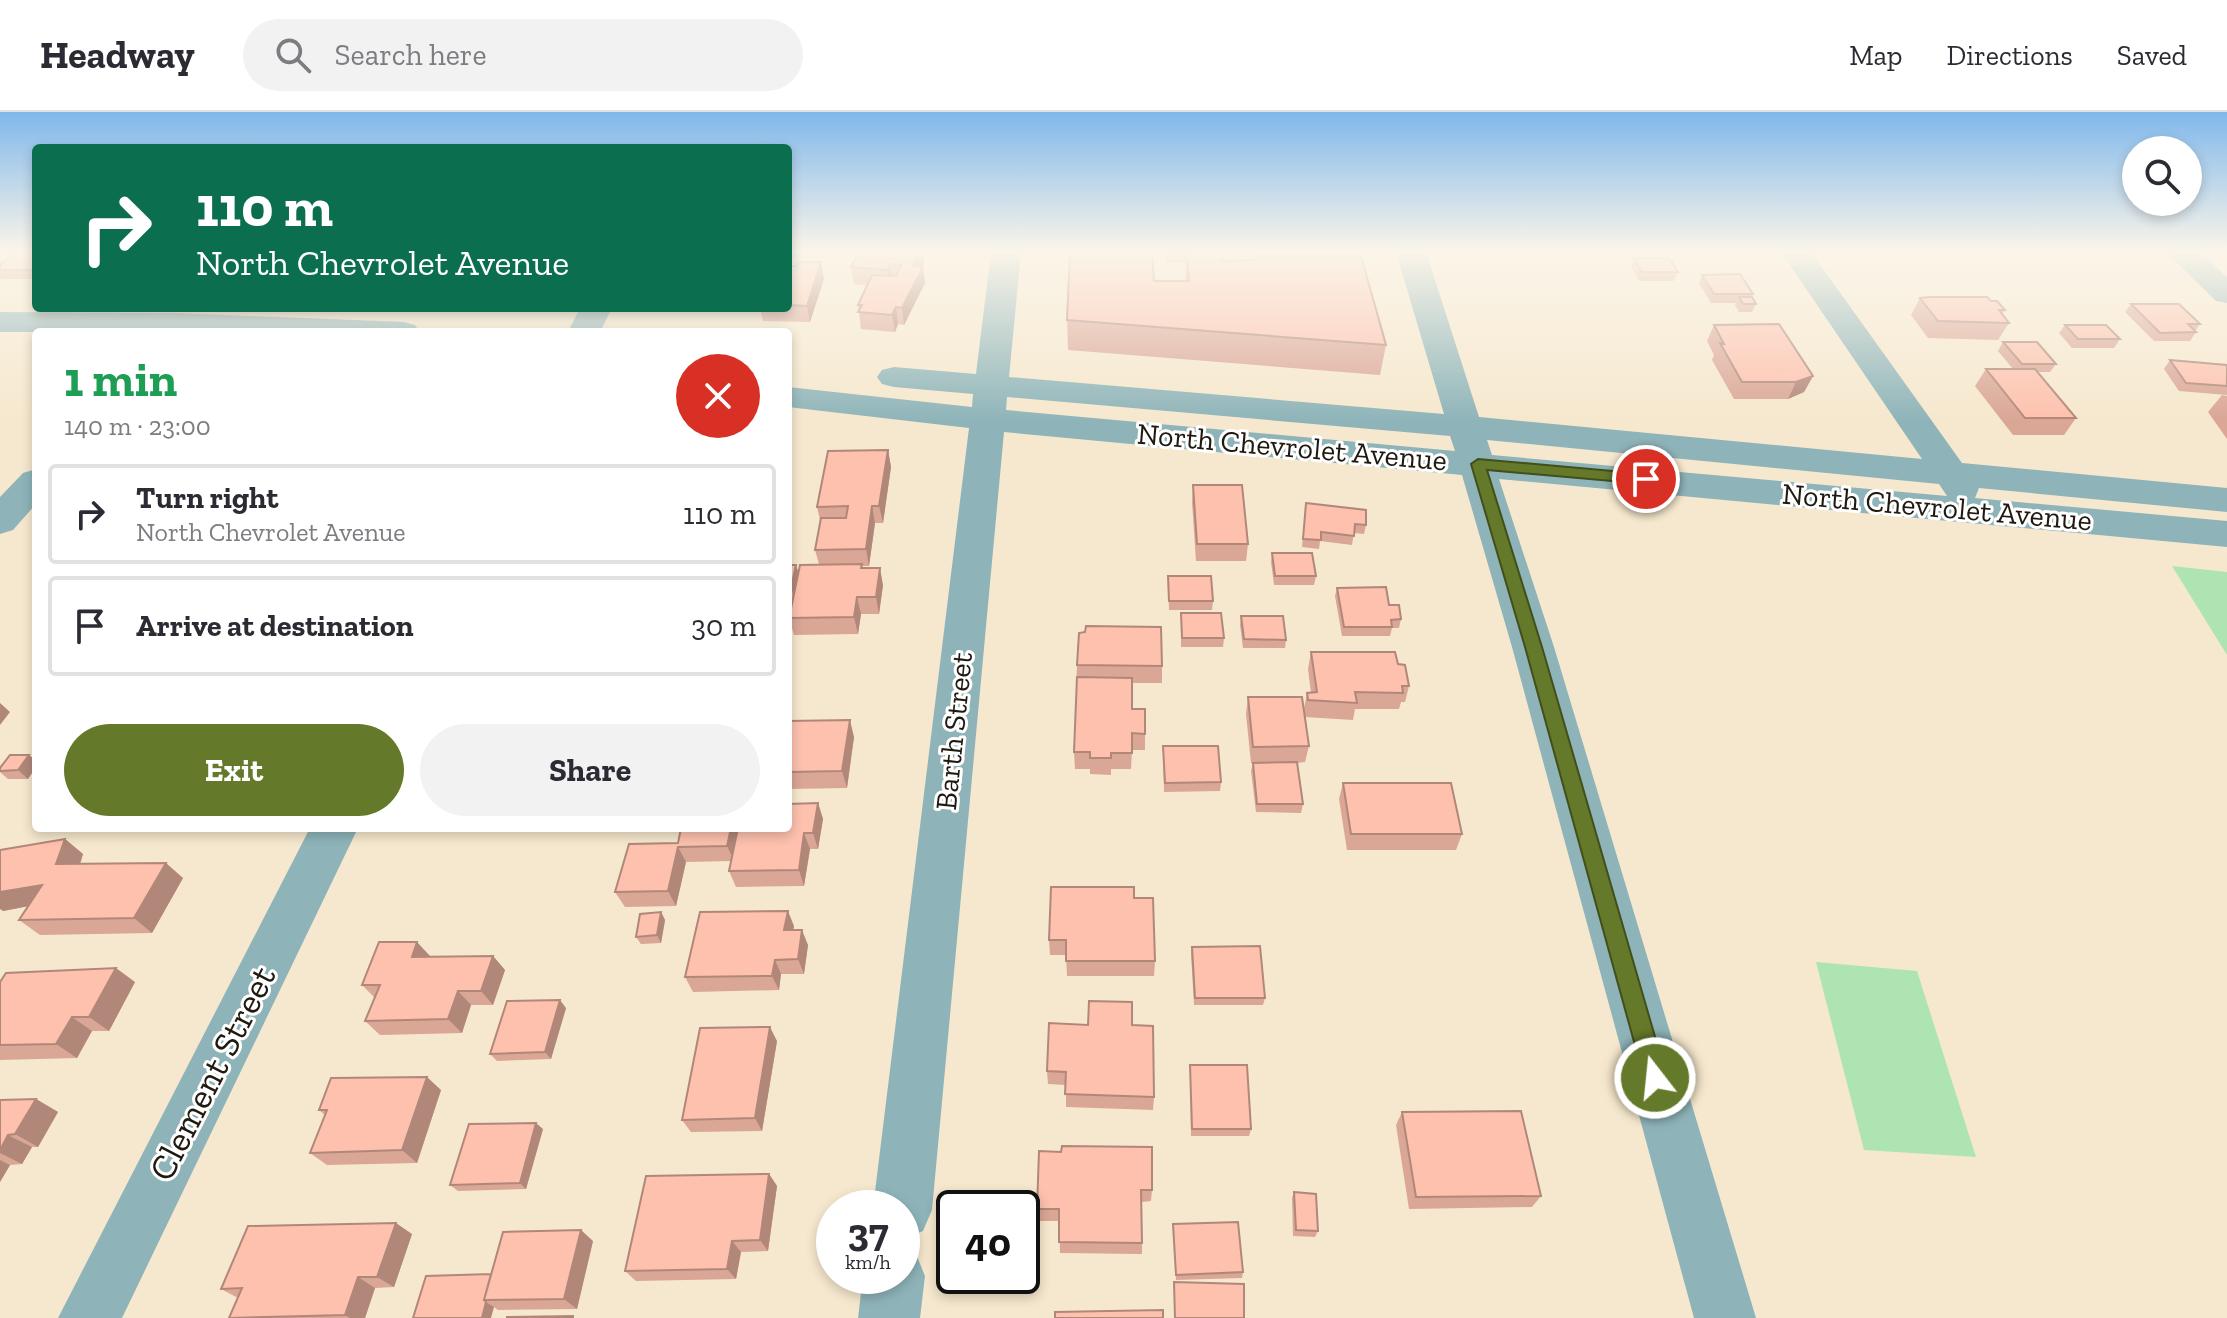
<!DOCTYPE html>
<meta charset="utf-8">
<style>
:root{--surface:#fff;--page:#f2f2f3;--text:#2b2b33;--muted:#7c7c81;--line:#e1e1e2;--accent:#65792a}
body{margin:0;font-family:"Zilla Slab",serif;background:var(--page);color:var(--text);height:100vh;display:flex;flex-direction:column;font-size:30px;white-space:nowrap}
*{box-sizing:border-box;margin:0}
p{font-size:26px;color:var(--muted)}
.icon{flex:none;width:44px;height:44px;fill:none;stroke:currentColor;stroke-width:2;stroke-linecap:round;stroke-linejoin:round}
.map{position:relative;flex:1;overflow:hidden}
.side{position:absolute;left:32px;top:216px;width:760px;height:504px;display:flex;flex-direction:column;background:var(--surface);border-radius:8px;box-shadow:0 4px 12px #0003}
.side>*{flex:none}
.hud{position:absolute;left:32px;top:32px;width:760px;height:168px;border-radius:8px;box-shadow:0 4px 12px #0003;background:#0b6e4f;color:#fff;overflow:hidden}
.controls{position:absolute;left:2122px;top:24px;display:grid;gap:16px}
.controls a{display:grid;place-items:center;width:80px;height:80px;border-radius:50%;background:var(--surface);box-shadow:0 4px 12px #0003;font-size:40px}
.speed{position:absolute;left:816px;top:1078px;display:flex;gap:16px;font-size:40px;font-weight:700;text-align:center}
.speed>*{display:grid;place-content:center;width:104px;height:104px;border-radius:50%;background:var(--surface);box-shadow:0 4px 12px #0003;line-height:1}
.speed small{font-size:20px;font-weight:400}
.speed .limit{border:4px solid #111;border-radius:12px;background:#fff;color:#111}
.pin{position:absolute;display:grid;place-items:center;width:68px;height:68px;color:#fff;margin:-34px;border:4px solid #fff;border-radius:50%;box-shadow:0 2px 8px #0007}
.me{position:absolute;width:88px;margin:-44px;rotate:344deg;stroke-linejoin:round;filter:drop-shadow(0 0 6px #0008)}
.turn{display:flex;align-items:center;gap:28px;height:168px;padding:0 32px;font-size:36px}
.turn .icon{width:104px;height:104px;stroke-width:2.5}
.turn b{display:block;font-size:56px;line-height:68px}
.round{display:grid;place-items:center;flex:none;width:84px;height:84px;border-radius:42px;background:var(--page)}
.headline{display:flex;align-items:center;justify-content:space-between;height:136px;padding:0 32px}
h1{font-size:48px;font-weight:800;line-height:60px;color:#1e9e55}
.button{display:flex;gap:16px;margin-top:auto;padding:16px 32px}
.button a{flex:1;height:92px;border-radius:48px;background:var(--accent);color:#fff;font-size:32px;font-weight:800;line-height:92px;text-align:center}
.button a+a{background:var(--page);color:var(--text)}
ul{padding:0;list-style:none}
li{display:flex;align-items:center;gap:24px;height:100px;margin:0 16px 12px;padding:0 16px;border:4px solid var(--line);border-radius:8px}
li div{flex:1}
li b{display:block;font-size:30px}
li em{font-style:normal}
header{display:flex;align-items:center;gap:48px;box-sizing:border-box;height:112px;padding:0 40px;background:var(--surface);border-bottom:2px solid var(--line)}
header strong{font-size:38px}
nav{display:flex;gap:44px;margin-inline-start:auto;font-size:28px}
.search{width:560px;height:72px;background:var(--page);display:flex;align-items:center;gap:20px;box-sizing:border-box;padding:0 28px;border-radius:44px;color:var(--muted);font-size:30px}
.map>svg:first-child{display:block}
.green{fill:#aee4b2}
.lines{fill:none;stroke-linecap:round;stroke-linejoin:round}
.minor{fill:#8eb4b9;fill-rule:evenodd}
.wall{fill:#daa696}
.shaded-wall{fill:#b1877a}
.building{fill:#fdc1ae;stroke:#b1877a;stroke-width:2}
.route{fill:#65792a;stroke:#424f1b;stroke-width:2}
.labels{text-anchor:middle;dominant-baseline:central;stroke-width:6;stroke-linejoin:round;paint-order:stroke}
.street-label{font-size:30px;fill:#1f1910;stroke:#fff}
.near-street-label{font-size:36px;fill:#1f1910;stroke:#fff}
</style>
<header>
<strong>Headway</strong>
<div class="search"><svg class="icon" aria-label="search" viewBox="0 0 24 24"><circle cx="10" cy="10" r="6"/><path d="M15 15l6 6"/></svg>Search here</div>
<nav><a>Map</a><a>Directions</a><a>Saved</a></nav>
</header>
<div class="map">
<svg width="2227" height="1206" viewBox="0 0 2227 1206">
<rect width="100%" height="100%" fill="#f6e8ce"/>
<!-- green -->
<path class="green" d="M2172,454L2227,460V543Z
M1816,850L1917,859L1976,1045L1864,1038Z"/>
<g class="lines">
<!-- minor -->
<path class="minor" d="M991,140H1021L1009,265L1444,302L1396,140H1426L1479,305L1922,347L1781,140H1811L1962,351L2227,376V400L1979,376L1975,386L2227,409V435L1499,367L1554,535L1756,1206H1694L1512,535L1462,363L1004,320L932,1098L923,1119L902,1128V1096H873L969,316L788,295V275L972,295L973,282L894,275L882,272L877,265L882,258L894,255L976,262ZM1007,285L1450,324L1455,339L1006,298ZM1487,328L1939,372L1947,384L1492,343Z
M2166,140H2199L2227,165V191L2216,189Z
M580,196H612L600,220H568Z
M0,200L177,201L404,210L415,213L420,220H0Z
M36,357V392L13,418L0,422V385L23,361Z
M310,716H358L122,1206H58Z
M902,1137L916,1142L925,1164L920,1206H858L863,1164H902Z"/>
</g>
<!-- wall -->
<path class="wall" d="M6,140H36V167H1L0,165V153L10,144Z
M788,140H815L813,146L788,147Z
M859,140H923L924,151L922,155L925,171L904,213L898,212L895,220L861,217L858,193L867,173L854,172L851,155Z
M1165,140H1221L1222,149L1255,148L1256,144L1386,233L1380,263L1068,238L1067,208L1154,169H1185L1186,150H1166Z
M1634,146L1678,160L1674,169H1639L1631,154Z
M788,154L824,167L810,210L763,209L760,196H788Z
M1702,163L1753,182L1752,185L1756,192L1752,200H1739L1735,193L1736,191H1711L1699,171Z
M1920,186L1991,189L2005,198L2002,202L2009,211L1998,228L1928,226L1911,203Z
M2131,192L2200,212L2195,219L2196,220L2190,229H2154L2125,200Z
M691,196H742L740,200L692,199Z
M1714,213L1813,264L1804,280L1788,287H1734L1712,248L1714,243L1707,229Z
M2065,213L2120,227L2114,236H2072L2059,221Z
M2003,230L2056,252L2050,260H2038L2076,306L2064,323H2013L1975,274L1986,257H2013L1998,239Z
M2170,248L2227,253V283L2179,279L2164,257Z
M2222,283L2227,284V327L2208,300Z
M888,338L891,355L883,411H875L869,454H863V456L883,473L879,502H861L858,522L794,523L789,506L794,485H788V453L798,461L819,452L815,438L820,408L817,395Z
M1193,373L1248,432L1246,449H1196L1192,390Z
M1305,400L1366,413L1364,422L1354,421L1352,433L1320,429L1319,437L1302,435Z
M1272,441L1316,464L1314,473H1274L1271,450Z
M1168,464L1213,489L1212,498H1169Z
M1337,476L1389,493L1401,507L1399,516H1392L1390,524H1342L1335,484Z
M1181,501L1224,526L1223,535H1181Z
M1241,504L1286,528L1285,536H1243L1240,513Z
M1311,540L1398,552L1409,574L1405,590H1401L1399,597H1355L1353,608L1305,605L1304,597L1307,581H1311L1308,557Z
M1077,553L1162,554V571H1132V597H1145V638H1132L1131,657H1111V663L1090,662V657H1075L1074,640Z
M1248,585L1309,634L1305,650L1297,651L1303,692L1301,701L1256,700L1251,659L1253,651H1251L1246,602Z
M788,609L854,625L847,676L788,677Z
M1163,634L1221,670L1220,679L1164,680Z
M29,643L36,649V655L28,667H8L0,660V656Z
M1343,671L1462,722L1456,738H1347L1339,687Z
M818,691L823,707L818,737H810L804,774L736,775L729,759L731,749L686,750L676,794L625,795L615,780L678,731Z
M65,727L83,742L80,752L183,766L152,821L40,823L19,808L28,794L3,799Z
M1134,786L1155,849L1154,864H1067L1066,843H1050L1049,828Z
M661,800L665,808L661,831L641,832L636,825Z
M794,814L793,818L808,833L804,862H781L779,878L693,880L685,865Z
M1192,835L1265,886L1263,893H1194L1191,842Z
M430,844H493L505,858L493,893H471L462,921L380,923L365,909L375,886L362,873Z
M0,870H135L109,919H92L77,946L0,948Z
M566,896L551,947L497,949L490,942Z
M1132,913L1154,985L1153,998L1066,995V973L1048,972L1047,959Z
M777,929L762,1019L691,1020L682,1008Z
M1190,953L1251,1017L1249,1024H1191Z
M441,978L417,1051L327,1053L310,1041L325,1003L319,998Z
M36,987L58,1000L38,1035H32L22,1052L10,1053L0,1070V988Z
M1402,1000L1541,1084L1532,1095L1409,1097L1396,1013Z
M543,1017L526,1077L458,1079L450,1073Z
M1039,1039L1152,1078L1151,1089L1142,1090V1142L1060,1141L1059,1109H1039L1037,1097Z
M769,1062L777,1074L768,1139L741,1140L736,1167L636,1169L625,1159Z
M1294,1080L1318,1119L1315,1125L1293,1124L1292,1086Z
M1173,1112L1243,1160L1242,1166L1176,1168Z
M412,1122L394,1175L375,1176L365,1206H230L238,1186L221,1177Z
M593,1129L577,1197L498,1198L494,1195L413,1206L491,1162Z"/>
<!-- shaded-wall -->
<path class="shaded-wall" d="M920,140H923L924,151L919,162L923,155L925,171L904,213L902,196L913,154Z
M821,150L824,167L810,210L807,194Z
M890,152L892,168L890,175L887,158Z
M896,195L898,212L895,220L892,203Z
M1813,264L1804,280L1788,287L1796,270Z
M888,338L891,355L883,411L879,394Z
M872,394L875,411L869,454L866,437Z
M796,453L799,462L794,485L791,476Z
M880,456L883,473L879,502L876,485Z
M857,485L861,502L858,522L854,505Z
M0,591L10,600L0,613Z
M850,608L854,625L847,676L842,659Z
M29,643L36,649V655L28,667L18,658Z
M818,691L823,707L818,737L813,721Z
M731,716H741L734,749L727,734Z
M804,721L810,737L804,774L799,758Z
M65,727L83,742L75,768L56,752Z
M678,735L686,750L676,794L668,779Z
M166,751L183,766L152,821L134,806Z
M42,773L61,788L3,799L0,797V780Z
M788,799L794,814L790,833L784,818Z
M661,800L665,808L661,831L657,823Z
M802,818L808,833L804,862L798,847Z
M417,830L430,844L412,845Z
M493,844L505,858L493,893L481,879Z
M775,848L781,862L779,878L772,864Z
M116,856L135,870L109,919L89,905Z
M458,879L471,893L462,921L448,907Z
M560,888L566,896L551,947L545,940Z
M72,905L92,919L77,946L56,932Z
M770,915L777,929L762,1019L755,1006Z
M427,965L441,978L417,1051L402,1038Z
M36,987L58,1000L38,1035L15,1022Z
M536,1011L543,1017L526,1077L520,1071Z
M8,1023L32,1035L22,1052L0,1041V1038Z
M0,1048L10,1053L0,1070Z
M769,1062L777,1074L768,1139L760,1128Z
M396,1111L412,1122L394,1175L377,1165Z
M581,1118L593,1129L577,1197L564,1187Z
M732,1129L741,1140L736,1167L727,1157Z
M358,1165L375,1176L365,1206H350L345,1203Z
M486,1190L494,1195L491,1206H482Z"/>
<!-- building -->
<path class="building" d="M15,140H36V158H0V153Z
M859,140H920L913,154L923,155L902,196L896,195L892,203L858,200L862,193H858L872,163L896,164L901,153L890,152L887,158L851,155Z
M1070,140H1152L1154,169H1189L1187,140H1221L1222,149L1256,148V144H1361L1386,233L1067,208Z
M1166,140H1187V141H1166Z
M1634,146H1669L1678,160H1642Z
M798,150H821L807,194L788,193V154H797Z
M1740,162L1753,182H1714L1702,163Z
M1739,185H1752L1756,192H1743Z
M1930,185H1987L1991,189H1997L2005,198H1999L2009,211L1938,209L1920,186Z
M2131,192H2179L2200,212H2188L2196,220L2160,221Z
M1779,212L1813,264L1796,270H1742L1720,231L1724,232L1714,213Z
M2065,213H2106L2120,227H2078Z
M2003,230H2037L2056,252H2022Z
M2170,248L2227,253V274L2186,271Z
M1986,257H2035L2076,306H2025Z
M888,338L879,394H872L866,437L815,438L821,406H846L848,394L817,395L828,339Z
M1193,373H1242L1248,432H1197Z
M1306,391L1366,398V413L1355,412L1354,424L1321,420V428L1303,427Z
M1272,441H1312L1316,464H1275Z
M862,452L861,456H880L876,485H857L854,505L789,506L800,453Z
M788,453H796L791,476H788Z
M1168,464H1211L1213,489H1169Z
M1386,475L1389,493H1399L1401,507L1391,508L1392,515H1344L1337,476Z
M1181,501H1221L1224,526H1182Z
M1241,504H1283L1286,528L1244,527Z
M1086,514L1161,515L1162,554L1077,553L1079,521L1085,520Z
M1311,540H1395L1398,552L1405,553L1409,574H1402L1403,581L1355,580L1357,591L1308,588L1307,581L1317,580Z
M1077,565L1132,566V597H1145V622L1132,621V641H1111V646H1090V640H1074Z
M1248,585H1302L1309,634L1253,635Z
M850,608L842,659L788,660V609Z
M1163,634H1218L1221,670L1165,671Z
M10,643H29L18,658L0,659V656Z
M1297,650L1303,692H1257L1253,651Z
M1343,671H1451L1462,722H1351Z
M818,691L813,721H804L799,758L729,759L738,716H788V692Z
M681,716H731L727,734L678,735L668,779L615,780L629,732L678,731Z
M65,727L56,752L166,751L134,806L19,808L42,773L0,780V738Z
M1051,775H1134V786H1153L1155,849H1066V828H1049Z
M788,799L784,818H802L798,847L775,848L772,864L685,865L700,800Z
M661,800L657,823L636,825L640,802Z
M379,830H417L412,845L493,844L481,879H458L448,907L365,909L380,873H362Z
M1260,834L1265,886H1195L1192,835Z
M116,856L89,905H72L56,932L0,933V870L6,861Z
M560,888L545,940L490,942L507,889Z
M1089,889L1132,890V913L1153,914L1154,985L1065,982L1066,960L1047,959L1049,911L1088,913Z
M770,915L755,1006L682,1008L700,916Z
M1190,953H1247L1251,1017H1192Z
M427,965L402,1038L310,1041L327,998H319L331,966Z
M36,987L15,1022L8,1023L0,1038V988Z
M1521,999L1541,1084L1416,1085L1402,1000Z
M536,1011L520,1071L450,1073L469,1012Z
M1062,1034L1152,1035V1078H1141L1142,1131L1059,1130V1097H1037L1039,1039L1061,1040Z
M769,1062L760,1128L732,1129L727,1157L625,1159L646,1064Z
M1294,1080L1316,1082L1318,1119L1296,1118Z
M1238,1110L1243,1160L1176,1163L1173,1112Z
M396,1111L377,1165H358L345,1203L229,1206L242,1176L221,1177L248,1114Z
M581,1118L564,1187L484,1188L503,1120Z
M491,1162L484,1188L486,1190L482,1206H413L426,1164Z
M1174,1170L1244,1172V1206H1175Z
M1163,1198V1206H1055V1200Z
M573,1204V1206H507V1205Z"/>
<!-- sky -->
<linearGradient id="sky" x2="0" y2="1"><stop stop-color="#80b8eb"/><stop offset="0.45" stop-color="#fbf5e9"/><stop offset="1" stop-color="#fbf5e9" stop-opacity="0"/></linearGradient>
<rect width="2227" height="309" fill="url(#sky)"/>
<!-- route -->
<path class="route" d="M1478,347L1646,362L1653,367L1646,372L1487,358L1542,535L1667,966L1663,973L1655,977L1647,973L1644,966L1525,535L1471,352Z"/>
<g class="labels">
<!-- street labels -->
<g class="street-label">
<text transform="translate(1292 335) rotate(5)">North Chevrolet Avenue</text>
<text transform="translate(1937 395) rotate(5)">North Chevrolet Avenue</text>
<text transform="translate(954 619) rotate(-84)">Barth Street</text>
</g>
<!-- near-street labels -->
<g class="near-street-label">
<text transform="translate(212 961) rotate(-63)">Clement Street</text>
</g>
</g>
</svg>
<div class="controls">
<a><svg class="icon" aria-label="search" viewBox="0 0 24 24"><circle cx="10" cy="10" r="6"/><path d="M15 15l6 6"/></svg></a>
</div>
<div class="speed"><div>37<small>km/h</small></div><div class="limit">40</div></div>
<div class="pin" style="left:1646px;top:367px;background:#d93025"><svg class="icon" aria-label="arrive" viewBox="0 0 24 24"><path d="M6 21V4h12l-3 4 3 4H6"/></svg></div>
<svg class="me" style="left:1655px;top:966px" viewBox="-20 -20 40 40"><circle r="17" fill="#65792a" stroke="#fff" stroke-width="3"/><path d="M0-11L8 9 0 5-8 9z" fill="#fff"/></svg>
<div class="hud">
<div class="turn"><svg class="icon" aria-label="right" viewBox="0 0 24 24"><path d="M7 20v-9h11M14 6l5 5-5 5"/></svg><div><b>110 m</b>North Chevrolet Avenue</div></div>
</div>
<section class="side">
<div class="headline"><div><h1>1 min</h1><p>140 m · 23:00</p></div><a class="round" style="background:#d93025;color:#fff"><svg class="icon" aria-label="close" viewBox="0 0 24 24"><path d="M6 6l12 12M18 6L6 18"/></svg></a></div>
<ul>
<li><svg class="icon" aria-label="right" viewBox="0 0 24 24"><path d="M7 20v-9h11M14 6l5 5-5 5"/></svg><div><b>Turn right</b><p>North Chevrolet Avenue</p></div><em>110 m</em></li>
<li><svg class="icon" aria-label="arrive" viewBox="0 0 24 24"><path d="M6 21V4h12l-3 4 3 4H6"/></svg><div><b>Arrive at destination</b></div><em>30 m</em></li>
</ul>
<div class="button"><a>Exit</a><a>Share</a></div>
</section>
</div>
